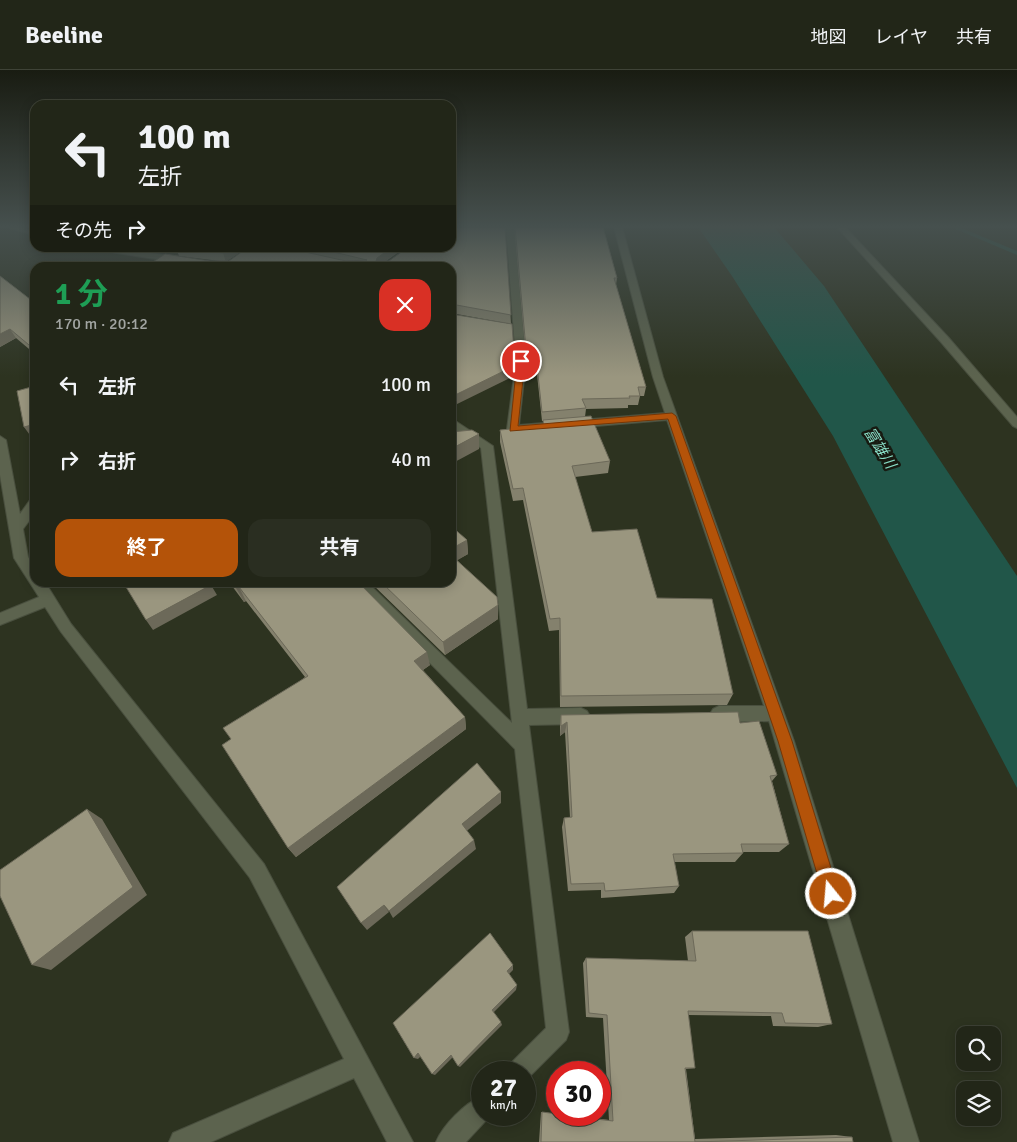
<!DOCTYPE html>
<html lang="ja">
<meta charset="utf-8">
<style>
:root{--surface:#222618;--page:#2a2e21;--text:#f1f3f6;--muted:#a2a5a2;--line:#3f4337;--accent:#b45309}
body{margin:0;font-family:Signika,"Noto Sans JP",sans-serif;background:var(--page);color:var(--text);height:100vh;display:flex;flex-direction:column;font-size:19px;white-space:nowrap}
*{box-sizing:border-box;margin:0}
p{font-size:16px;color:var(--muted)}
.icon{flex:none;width:28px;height:28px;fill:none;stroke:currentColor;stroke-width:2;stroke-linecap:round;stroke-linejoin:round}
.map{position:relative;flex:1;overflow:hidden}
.sheet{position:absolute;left:30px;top:192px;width:426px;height:325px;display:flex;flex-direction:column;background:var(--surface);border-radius:15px;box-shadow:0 2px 12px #0003,0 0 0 1px var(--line)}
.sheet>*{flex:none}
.guide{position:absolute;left:30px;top:30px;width:426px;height:152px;border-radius:15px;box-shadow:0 2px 12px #0003,0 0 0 1px var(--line);background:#222618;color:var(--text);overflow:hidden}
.controls{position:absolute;left:956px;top:956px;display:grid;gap:10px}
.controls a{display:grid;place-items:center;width:45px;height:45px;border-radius:10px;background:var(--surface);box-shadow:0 2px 12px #0003,0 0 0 1px var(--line);font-size:25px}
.speed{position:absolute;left:471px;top:991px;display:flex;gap:10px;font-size:25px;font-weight:700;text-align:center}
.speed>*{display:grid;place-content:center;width:65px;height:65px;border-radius:50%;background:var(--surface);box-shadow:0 2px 12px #0003,0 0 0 1px var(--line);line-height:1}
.speed small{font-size:12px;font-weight:400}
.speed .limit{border:8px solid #d22;background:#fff;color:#111}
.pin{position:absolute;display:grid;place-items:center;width:42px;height:42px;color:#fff;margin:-21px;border:2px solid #fff;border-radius:50%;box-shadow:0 1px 5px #0007}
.me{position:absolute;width:55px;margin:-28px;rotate:343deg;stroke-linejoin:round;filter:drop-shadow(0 0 4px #0008)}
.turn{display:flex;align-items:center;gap:18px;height:105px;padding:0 25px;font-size:22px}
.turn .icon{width:65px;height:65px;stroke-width:2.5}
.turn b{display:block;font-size:35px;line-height:42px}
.then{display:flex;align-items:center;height:48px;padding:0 25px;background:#0003;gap:10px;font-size:19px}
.round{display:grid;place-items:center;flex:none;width:52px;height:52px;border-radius:15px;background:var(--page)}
.summary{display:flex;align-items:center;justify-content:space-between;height:85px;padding:0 25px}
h1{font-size:30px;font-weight:700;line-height:38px;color:#1e9e55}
.cta{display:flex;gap:10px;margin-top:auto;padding:10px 25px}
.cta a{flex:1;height:58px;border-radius:15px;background:var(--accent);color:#fff;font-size:20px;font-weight:700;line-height:58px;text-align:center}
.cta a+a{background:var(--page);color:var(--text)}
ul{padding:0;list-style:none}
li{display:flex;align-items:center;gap:15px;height:75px;padding:0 25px}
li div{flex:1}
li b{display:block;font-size:19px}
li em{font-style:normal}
header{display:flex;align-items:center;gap:30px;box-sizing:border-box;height:70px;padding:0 25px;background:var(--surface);border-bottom:1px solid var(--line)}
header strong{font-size:24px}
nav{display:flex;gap:28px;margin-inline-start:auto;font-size:18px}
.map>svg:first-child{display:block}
.water{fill:#215649}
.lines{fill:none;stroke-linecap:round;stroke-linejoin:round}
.stream{fill:#215649;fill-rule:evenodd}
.minor-casing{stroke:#494f3e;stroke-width:2}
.minor{fill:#5c634e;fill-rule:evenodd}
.wall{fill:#84816d}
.shaded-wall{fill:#6c6959}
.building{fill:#9a967f;stroke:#6c6959}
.route{fill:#b45309;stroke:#753606}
.labels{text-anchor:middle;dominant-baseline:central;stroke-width:5;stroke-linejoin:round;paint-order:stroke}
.water-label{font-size:15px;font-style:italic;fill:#88ddc6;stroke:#171a11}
</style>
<header>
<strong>Beeline</strong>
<nav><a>地図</a><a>レイヤ</a><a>共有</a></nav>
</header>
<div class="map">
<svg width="1017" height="1072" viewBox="0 0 1017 1072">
<rect width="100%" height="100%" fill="#2d3320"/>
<!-- water -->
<path class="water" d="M698,157H774L824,216L1017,506V718L833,366L732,206Z"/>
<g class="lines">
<!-- stream -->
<path class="stream" d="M951,157H959L1017,181V185Z"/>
<defs>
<path id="minor" d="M6,157H18L35,161V165Z
M506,157H514L526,291L519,355L665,343L653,307L614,157H622L663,307L794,671L919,1072H893L769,651L719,652L713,649L710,644L713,639L719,636H764L667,350L513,363L507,359L516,291Z
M837,157H845L948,267L1017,347V358L1013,356L940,271Z
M94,178H112L180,187L184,190L180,193L98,180Z
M451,348L493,376L527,639L581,638L587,641L590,646L587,651L581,654L529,655L569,962L566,970L525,1011V1002H506L510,994L546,958L515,679L350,512H367L512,653L481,378L451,357Z
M0,366L6,370L20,444L30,430L35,429V443L23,459L28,487L35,498V512H45L71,554L264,794L413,1072H387L354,1008L211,1072H169L173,1063L344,989L250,808L61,562L45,537L0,555V543L39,527L14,488L0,405Z
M482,1026V1045H491L466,1072H436C443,1055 465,1033 482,1026Z"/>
</defs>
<!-- minor casing -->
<use href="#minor" class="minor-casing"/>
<!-- minor -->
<use href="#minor" class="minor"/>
</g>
<!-- wall -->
<path class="wall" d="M505,157L511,254L451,243V198L210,191H220L179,186L176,178H246L227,191H229L247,178H404L386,191H389Z
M514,157H603L617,208L616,215L646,317L644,326H640L638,335H628V338L586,339L585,347L610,391L608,403L575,407L592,462L657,528L733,624L727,635L560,637L559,560L549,561L523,430L513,431L500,372V360L543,357V351H542L536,295L527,299Z
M0,206L35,233V284L16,268L0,277Z
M451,456L467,470L468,484L457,490L498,535V549L445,585L370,512H451Z
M229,512H358L430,595L423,600L465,647L466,659L296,787L288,778L231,669L305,607L246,531L244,532Z
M561,645L740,653L777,705L772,711L789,774L779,782H743V783L735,792H674L679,816L674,823L601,828V820L568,821L562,757L564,748L570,747L565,662L560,666V656Z
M692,861L832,954L818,957L773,956L771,946L688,945L695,998L686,999L695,1069L836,1065L852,1067L853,1072H539L541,1042L558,1044V1045H568L609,1050L603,948L586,947L583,893L586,888L688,891L685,867Z"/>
<!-- shaded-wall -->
<path class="shaded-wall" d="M231,178H246L226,192L223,183Z
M391,178H404L378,196L376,191L377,188Z
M10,259L16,268L0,277V264Z
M514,282V291L512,307L451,337V327Z
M536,286V295L527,299V290Z
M35,354V372L24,357Z
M479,364V379L451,394V379Z
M467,470L468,484L451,494V479Z
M211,515L217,525L153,560L146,550Z
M239,517L246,531L244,532L236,518Z
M498,535V549L445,585L443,572Z
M427,582L430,595L417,604L414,591Z
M465,647L466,659L296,787L288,778Z
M567,652L565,662L560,666L561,656Z
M501,722V733L463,764L462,754Z
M87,739L102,749L147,825L51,900L32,895Z
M474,770L476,779L393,848L389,841Z
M384,835L389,842L367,860L361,853Z
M513,895V900L507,906V901Z
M517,915L516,920L493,943L492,940Z
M501,952L502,955L460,997L458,996Z
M418,983L422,985L418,989L414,988Z
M451,985L454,986L435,1005L432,1004Z"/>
<!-- building -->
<path class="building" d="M451,157H505L511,245L451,234V198H144L165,184L210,191H229L247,178H287L346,191L367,190L317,178H391L377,188L376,191H389L407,178H451Z
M515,157H603L617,208H614L646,317H638L640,326H629L630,328L582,329L586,338L542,342L536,286L527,290Z
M179,178H231L223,183Z
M0,206L35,233V280L10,259L0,264Z
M451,244L512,254L514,282L512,297L451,327Z
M35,316V354L24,357L17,321Z
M591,346L610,391L572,396L592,462L637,459L657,528L712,529L733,624L561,626L560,548L550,549L523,418L513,419L500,360L544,356L543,350Z
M472,360L479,364L451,379V362Z
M451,456L467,470L451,479Z
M451,485L497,527L498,535L443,572L381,512H451Z
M123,512H209L211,515L146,550Z
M232,512H358L427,582L414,591L465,647L288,778L222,675L231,669L223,658L308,606L239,517L236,518Z
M738,642L740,653L759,651L777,705L770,706L789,774H741L743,783L673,784L679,816L605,821L604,813L571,814L564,748L572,747L567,652L561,656V645Z
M477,693L501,722L462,754L474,770L389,841L384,835L361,853L337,817Z
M87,739L133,817L32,895L0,826V800Z
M692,861H808L832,954L785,953L782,943L688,941L695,998H685L695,1072L852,1067L853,1072H541L542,1042L558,1044V1045H563L613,1051L607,945L589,943L586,888L696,891Z
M490,863L513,895L507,901L517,915L492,940L501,952L458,996L451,985L432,1004L418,983L414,988L393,953Z"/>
<!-- sky -->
<linearGradient id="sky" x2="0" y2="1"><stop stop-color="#191c12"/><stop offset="0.51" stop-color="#46504e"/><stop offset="1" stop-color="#46504e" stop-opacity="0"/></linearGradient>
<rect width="1017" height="307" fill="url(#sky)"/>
<!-- route -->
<path class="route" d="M521,288L525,291L518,356L672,343L676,346L792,671L839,824L837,829L831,831L826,829L823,824L778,671L668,349L510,361L517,291Z"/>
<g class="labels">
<!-- water labels -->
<g class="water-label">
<text transform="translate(880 378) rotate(58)">富雄川</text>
</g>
</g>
</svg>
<div class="controls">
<a><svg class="icon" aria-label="search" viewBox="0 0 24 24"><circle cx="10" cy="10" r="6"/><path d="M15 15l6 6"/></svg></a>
<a><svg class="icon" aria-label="layers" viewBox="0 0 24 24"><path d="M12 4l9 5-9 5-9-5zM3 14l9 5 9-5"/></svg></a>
</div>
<div class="speed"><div>27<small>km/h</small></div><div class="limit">30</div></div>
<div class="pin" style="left:521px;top:291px;background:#d93025"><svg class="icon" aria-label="arrive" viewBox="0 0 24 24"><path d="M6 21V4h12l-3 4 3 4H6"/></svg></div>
<svg class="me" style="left:831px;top:824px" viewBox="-20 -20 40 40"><circle r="17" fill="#b45309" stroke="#fff" stroke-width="3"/><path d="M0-11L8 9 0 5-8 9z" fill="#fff"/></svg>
<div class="guide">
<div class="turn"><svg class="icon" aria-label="left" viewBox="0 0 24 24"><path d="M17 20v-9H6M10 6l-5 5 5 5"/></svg><div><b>100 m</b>左折</div></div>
<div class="then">その先<svg class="icon" aria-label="right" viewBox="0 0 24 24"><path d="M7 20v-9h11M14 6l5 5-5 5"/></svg></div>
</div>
<section class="sheet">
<div class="summary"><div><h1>1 分</h1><p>170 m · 20:12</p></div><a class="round" style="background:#d93025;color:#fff"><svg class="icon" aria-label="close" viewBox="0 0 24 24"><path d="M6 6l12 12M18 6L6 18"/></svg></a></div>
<ul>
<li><svg class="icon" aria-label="left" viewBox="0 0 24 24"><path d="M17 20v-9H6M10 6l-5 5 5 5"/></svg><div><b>左折</b></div><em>100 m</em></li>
<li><svg class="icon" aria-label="right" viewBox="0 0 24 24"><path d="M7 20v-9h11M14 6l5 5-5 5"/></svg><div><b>右折</b></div><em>40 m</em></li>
</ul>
<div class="cta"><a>終了</a><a>共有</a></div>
</section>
</div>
